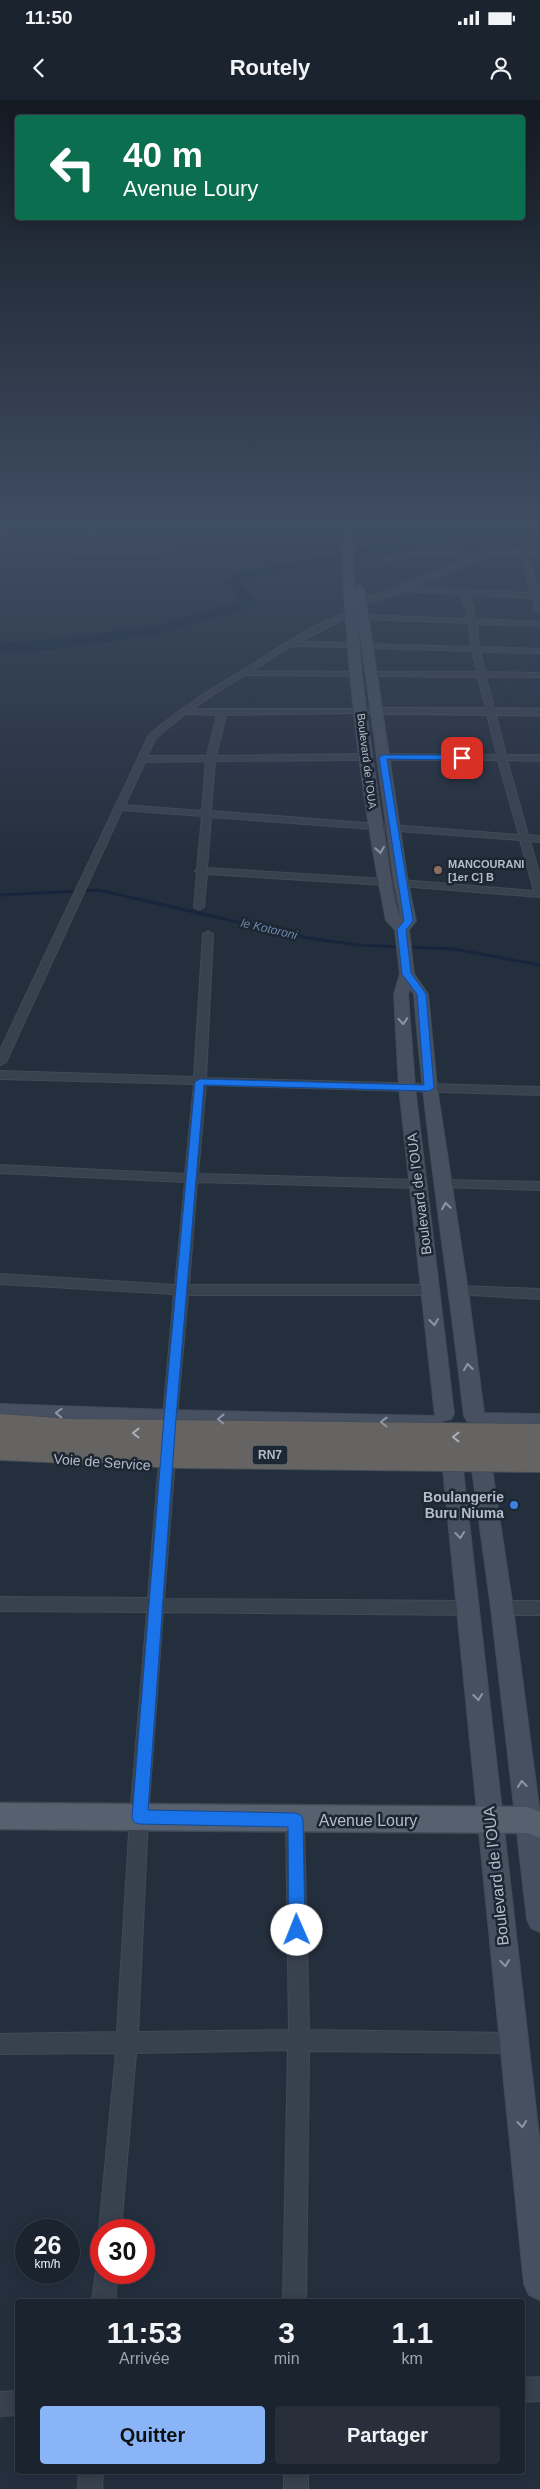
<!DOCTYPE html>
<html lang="fr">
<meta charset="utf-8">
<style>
:root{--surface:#1b232e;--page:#282f3a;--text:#f1f3f6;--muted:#a0a4aa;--line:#39404a;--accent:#8ab4f8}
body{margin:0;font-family:Helvetica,sans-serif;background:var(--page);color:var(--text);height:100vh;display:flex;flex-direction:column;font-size:19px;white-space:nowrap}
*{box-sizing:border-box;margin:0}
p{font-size:16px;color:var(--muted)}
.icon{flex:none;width:28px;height:28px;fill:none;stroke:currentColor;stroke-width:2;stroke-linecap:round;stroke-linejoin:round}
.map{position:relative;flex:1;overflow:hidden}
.sheet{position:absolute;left:15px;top:2199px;width:510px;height:175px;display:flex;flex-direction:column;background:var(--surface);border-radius:5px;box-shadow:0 2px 12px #0003,0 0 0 1px var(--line)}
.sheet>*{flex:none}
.guide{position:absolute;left:15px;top:15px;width:510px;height:105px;border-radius:5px;box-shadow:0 2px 12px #0003,0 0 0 1px var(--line);background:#0b6e4f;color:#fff;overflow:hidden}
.speed{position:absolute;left:15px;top:2119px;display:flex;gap:10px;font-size:25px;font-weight:700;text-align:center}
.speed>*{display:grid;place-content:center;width:65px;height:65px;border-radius:50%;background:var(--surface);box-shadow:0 2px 12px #0003,0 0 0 1px var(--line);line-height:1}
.speed small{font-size:12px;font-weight:400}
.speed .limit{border:8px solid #d22;background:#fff;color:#111}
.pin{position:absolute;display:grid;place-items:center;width:42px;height:42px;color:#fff;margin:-21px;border-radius:10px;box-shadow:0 2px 8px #0006}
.me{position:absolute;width:55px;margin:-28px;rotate:359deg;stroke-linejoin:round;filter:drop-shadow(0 0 4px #0008)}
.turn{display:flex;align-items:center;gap:18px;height:105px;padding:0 25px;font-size:22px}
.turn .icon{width:65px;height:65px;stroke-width:2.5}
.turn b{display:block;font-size:35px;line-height:42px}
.eta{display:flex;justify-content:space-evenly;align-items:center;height:85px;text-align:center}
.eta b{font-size:30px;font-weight:700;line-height:35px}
.action{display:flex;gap:10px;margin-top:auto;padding:10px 25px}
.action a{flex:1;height:58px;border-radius:5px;background:var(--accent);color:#111;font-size:20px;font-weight:700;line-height:58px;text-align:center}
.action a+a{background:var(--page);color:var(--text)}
.status{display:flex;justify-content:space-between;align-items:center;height:35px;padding:0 25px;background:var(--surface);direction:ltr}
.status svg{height:14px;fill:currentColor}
header{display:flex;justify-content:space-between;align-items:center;height:65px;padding:0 25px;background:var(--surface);font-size:22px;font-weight:700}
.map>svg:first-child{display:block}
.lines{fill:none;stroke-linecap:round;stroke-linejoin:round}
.stream{stroke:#17263c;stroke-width:3}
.river{fill:#17263c;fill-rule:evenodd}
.minor-casing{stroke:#414a57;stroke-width:2}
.tertiary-casing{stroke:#414a57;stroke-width:3}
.secondary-casing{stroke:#414a57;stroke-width:2}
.primary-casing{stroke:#414a57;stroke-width:3}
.minor{fill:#38414e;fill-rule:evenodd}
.tertiary{fill:#38414e;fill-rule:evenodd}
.secondary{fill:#465061;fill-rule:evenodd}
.primary{fill:#56606e;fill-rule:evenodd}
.trunk-bridge-casing{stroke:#434c59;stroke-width:30;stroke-linecap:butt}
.trunk-bridge{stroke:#656462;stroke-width:28}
.oneway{stroke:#8e96a5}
.oneway2{stroke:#a8afba}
.route{fill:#1a73e8;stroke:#114b97}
.education-dot{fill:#8d6e63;stroke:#1d2633;stroke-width:2}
.shop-dot{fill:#3f7fe0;stroke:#1d2633;stroke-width:2}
.labels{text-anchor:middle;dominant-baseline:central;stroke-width:5;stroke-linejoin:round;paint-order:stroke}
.far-street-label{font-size:11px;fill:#b4bcc9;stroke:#1d2633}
.far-poi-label{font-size:11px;font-weight:bold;fill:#b4bcc9;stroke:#1d2633;text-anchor:start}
.far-water-label{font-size:12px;font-style:italic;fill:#6d86a8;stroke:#1d2633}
.shield{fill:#1d2633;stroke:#878f9c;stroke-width:1}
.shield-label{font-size:12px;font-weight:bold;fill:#b4bcc9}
.street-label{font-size:14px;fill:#b4bcc9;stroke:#1d2633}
.poi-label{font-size:14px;font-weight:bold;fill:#b4bcc9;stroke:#1d2633;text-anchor:end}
.near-street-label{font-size:16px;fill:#b4bcc9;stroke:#1d2633}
</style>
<div class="status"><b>11:50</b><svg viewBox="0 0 49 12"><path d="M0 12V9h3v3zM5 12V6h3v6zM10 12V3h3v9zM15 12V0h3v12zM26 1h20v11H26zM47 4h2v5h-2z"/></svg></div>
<header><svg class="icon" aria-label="back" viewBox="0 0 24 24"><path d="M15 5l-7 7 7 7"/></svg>Routely<svg class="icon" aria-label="person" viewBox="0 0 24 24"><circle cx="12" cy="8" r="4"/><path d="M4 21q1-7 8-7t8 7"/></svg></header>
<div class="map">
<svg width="540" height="2389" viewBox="0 0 540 2389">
<rect width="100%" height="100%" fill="#242f3e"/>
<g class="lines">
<!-- stream -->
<path class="stream" d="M0,795L98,790L308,838L358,845L454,849L540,865"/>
<!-- river -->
<path class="river" d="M446,425H459L462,431L449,439L246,479L241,483L258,501L255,506L156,535L58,549L0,553V543L58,539L155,526L242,501L225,483L237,473L445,432L448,430Z"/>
<defs>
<path id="minor" d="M8,425H14L0,443V436Z
M93,425H99L86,448L156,450L169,440L176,425H182L174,442L158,454L0,450V446L79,448Z
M431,450L453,451L481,458L478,460L431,454L384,461L381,459L397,454Z
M521,451L526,452L540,494V513L536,511L533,498L469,495L476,519L540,522V526L477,524L479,547L540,549V553L480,552L485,572L540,573V577H486L506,655H540V661L507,660L528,735L540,736V742L530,741L540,776V797L401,786L396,783L401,780L534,791L520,740L211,717L207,768L385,779L390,782L385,785L207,774L204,807L199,810L194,807L197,773L195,771L197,769L202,716L122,710L6,962L0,965V950L149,635C181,607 216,586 253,564C283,545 315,522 350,512L354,514L299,542L353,543L357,545L356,547L291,546L252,571L357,572L361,574L360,576L244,575L192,609H364L365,611L361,613L226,615L216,656L365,654L369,657L365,660L215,661L211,711L519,735L498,660H383L379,657L383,654L497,655L478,577L370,576L366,574L370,572H477L472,551L367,548L363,546L367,544L471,547L469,523L363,519L359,517L363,515L468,519L462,494L397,491V487H400L531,493ZM185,614L217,615L207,656H147L156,638ZM206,661L202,711L125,705L145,662Z
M208,831L213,834L206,978L540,987V995L206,985L198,1074L418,1080L424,1084L418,1088L197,1082L189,1185H430L437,1190L430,1195H188L176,1327L174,1331H164L162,1327L174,1194L0,1184V1174L175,1185L185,1082L0,1073V1065L185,1074L194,984L0,979V971L194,977L203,834Z
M443,1080L540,1082V1090L439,1087L437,1084Z
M459,1186L540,1189V1199L454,1194L452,1191Z
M168,1342L173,1344L176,1348L164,1499L469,1501L475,1503L477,1508L475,1513L469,1515L163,1512L148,1717L138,1932L289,1930L286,1720L288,1714L295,1711L302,1714L304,1720L309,1930L513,1933L520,1936L523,1943L520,1950L513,1953L309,1951L306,2201H283L288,1950L136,1953L121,2130H101V2136L99,2130L116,1953L0,1954V1934L117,1932L130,1717L147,1512L0,1511V1497L148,1498L160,1348L163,1344Z
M502,1501H540V1515H502L496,1513L494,1508L496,1503Z
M101,2163V2172H118L115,2201H92L96,2172Z
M540,2277V2301L522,2302V2278Z
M18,2291V2315L0,2316V2292Z
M79,2371H103L102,2389H78Z
M284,2371H308V2389H284Z"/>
<path id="tertiary" d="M505,449L540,451V455C520,454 502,453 482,458C458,465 363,516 345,502L381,494L474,456Z
M361,608L540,609V615L358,613V609Z"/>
<path id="secondary" d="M341,425H350L354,442L352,449C357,550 370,651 387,751C389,766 394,810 402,821L394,783L354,488L359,485L364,488L408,783L416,821L409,830L414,874L428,894L437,988L468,1191L484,1313L540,1314V1330C514,1329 489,1328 467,1321L464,1316C448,1175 425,1035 414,894L410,889L408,894L415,987L454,1314L451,1319L442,1321L440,1328L433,1331L170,1326L0,1318V1304L170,1310L435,1316L399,987L394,894L400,874L395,830L386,820C361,698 347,573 342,449L344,442Z
M453,1361L460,1363L463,1369L540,2045V2200L529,2195L524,2184L443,1369L446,1363Z
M482,1361L489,1363L492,1369L513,1508L540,1715V1832L531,1828L527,1819L491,1508L472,1369L475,1363Z"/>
<path id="primary" d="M0,1703L527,1707L540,1712V1738L527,1733L0,1729Z"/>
</defs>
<!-- minor casing -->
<use href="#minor" class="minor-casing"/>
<!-- tertiary casing -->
<use href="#tertiary" class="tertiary-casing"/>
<!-- secondary casing -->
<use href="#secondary" class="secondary-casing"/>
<!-- primary casing -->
<use href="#primary" class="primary-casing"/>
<!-- minor -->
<use href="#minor" class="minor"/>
<!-- tertiary -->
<use href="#tertiary" class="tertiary"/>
<!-- secondary -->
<use href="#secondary" class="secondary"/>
<!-- primary -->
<use href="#primary" class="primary"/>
<defs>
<path id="trunk-bridge" d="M0,1328L70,1333L540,1338
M0,1346L180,1354L540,1358"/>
</defs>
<!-- trunk-bridge casing -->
<use href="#trunk-bridge" class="trunk-bridge-casing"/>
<!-- trunk-bridge -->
<use href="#trunk-bridge" class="trunk-bridge"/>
</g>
<!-- one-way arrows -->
<defs><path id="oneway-chevron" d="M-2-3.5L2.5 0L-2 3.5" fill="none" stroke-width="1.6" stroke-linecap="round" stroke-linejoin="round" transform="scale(1.25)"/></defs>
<g class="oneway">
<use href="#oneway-chevron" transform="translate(380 750) rotate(81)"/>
<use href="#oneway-chevron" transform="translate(403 921) rotate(86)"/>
<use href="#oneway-chevron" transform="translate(446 1106) rotate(-99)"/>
<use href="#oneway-chevron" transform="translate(434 1222) rotate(84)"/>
<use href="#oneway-chevron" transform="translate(468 1267) rotate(-97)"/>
<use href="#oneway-chevron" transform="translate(59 1313) rotate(-178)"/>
<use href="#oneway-chevron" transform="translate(221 1319) rotate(-179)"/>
<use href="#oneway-chevron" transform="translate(384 1322) rotate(-179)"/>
<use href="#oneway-chevron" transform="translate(460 1435) rotate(83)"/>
<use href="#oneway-chevron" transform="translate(478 1597) rotate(84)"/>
<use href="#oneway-chevron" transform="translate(522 1684) rotate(-97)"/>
<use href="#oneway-chevron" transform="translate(505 1863) rotate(84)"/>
<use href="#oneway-chevron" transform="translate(522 2024) rotate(84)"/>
</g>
<g class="oneway2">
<use href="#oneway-chevron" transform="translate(136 1333) rotate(-179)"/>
<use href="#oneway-chevron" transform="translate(456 1337) rotate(-180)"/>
</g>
<!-- sky -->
<linearGradient id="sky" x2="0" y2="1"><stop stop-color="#141a22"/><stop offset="0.56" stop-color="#3f4d63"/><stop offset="1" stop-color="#3f4d63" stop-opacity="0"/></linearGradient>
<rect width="540" height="760" fill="url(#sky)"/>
<!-- route -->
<path class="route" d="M383,655H462L466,658L462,660L387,659L413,821L406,830L411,873L426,894L434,988L429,991L204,985L176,1318L148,1710L295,1713L301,1715L303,1720L305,1830L303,1836L297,1838L291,1836L289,1830L288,1727L139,1724L134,1722L132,1717L164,1318L195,982L200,979L424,985L417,894L402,874L397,829L404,821L379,657Z"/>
<!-- markers -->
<circle class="education-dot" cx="438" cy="770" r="5"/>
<circle class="shop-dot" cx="514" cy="1405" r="5"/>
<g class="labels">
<!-- far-street labels -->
<g class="far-street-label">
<text transform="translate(367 661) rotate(83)">Boulevard de l'OUA</text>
</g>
<!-- far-poi labels -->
<g class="far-poi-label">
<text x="448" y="764">MANCOURANI<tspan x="448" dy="13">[1er C] B</tspan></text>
</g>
<!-- far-water labels -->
<g class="far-water-label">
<text transform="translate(269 829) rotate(13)">le Kotoroni</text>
</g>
<!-- shield labels -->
<rect class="shield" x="252.5" y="1345.5" width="35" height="19" rx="4"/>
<g class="shield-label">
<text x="270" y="1355">RN7</text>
</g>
<!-- street labels -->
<g class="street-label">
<text transform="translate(419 1094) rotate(-97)">Boulevard de l'OUA</text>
<text transform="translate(102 1362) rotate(4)">Voie de Service</text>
</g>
<!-- poi labels -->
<g class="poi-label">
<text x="504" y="1397">Boulangerie<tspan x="504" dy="16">Buru Niuma</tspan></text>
</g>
<!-- near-street labels -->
<g class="near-street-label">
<text x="368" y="1720">Avenue Loury</text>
<text transform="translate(496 1776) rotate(-96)">Boulevard de l'OUA</text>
</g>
</g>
</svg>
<div class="speed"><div>26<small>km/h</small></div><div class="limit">30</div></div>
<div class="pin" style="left:462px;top:658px;background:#d93025"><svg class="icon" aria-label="arrive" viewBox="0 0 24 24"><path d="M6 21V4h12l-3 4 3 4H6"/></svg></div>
<svg class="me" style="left:297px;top:1830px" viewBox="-20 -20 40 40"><circle r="19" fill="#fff"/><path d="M0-13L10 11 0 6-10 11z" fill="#1a73e8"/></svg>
<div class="guide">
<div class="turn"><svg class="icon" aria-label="left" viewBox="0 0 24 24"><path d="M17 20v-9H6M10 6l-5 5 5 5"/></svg><div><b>40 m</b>Avenue Loury</div></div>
</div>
<section class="sheet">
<div class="eta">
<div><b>11:53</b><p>Arrivée</p></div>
<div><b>3</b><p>min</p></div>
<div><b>1.1</b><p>km</p></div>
</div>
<div class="action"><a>Quitter</a><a>Partager</a></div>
</section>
</div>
